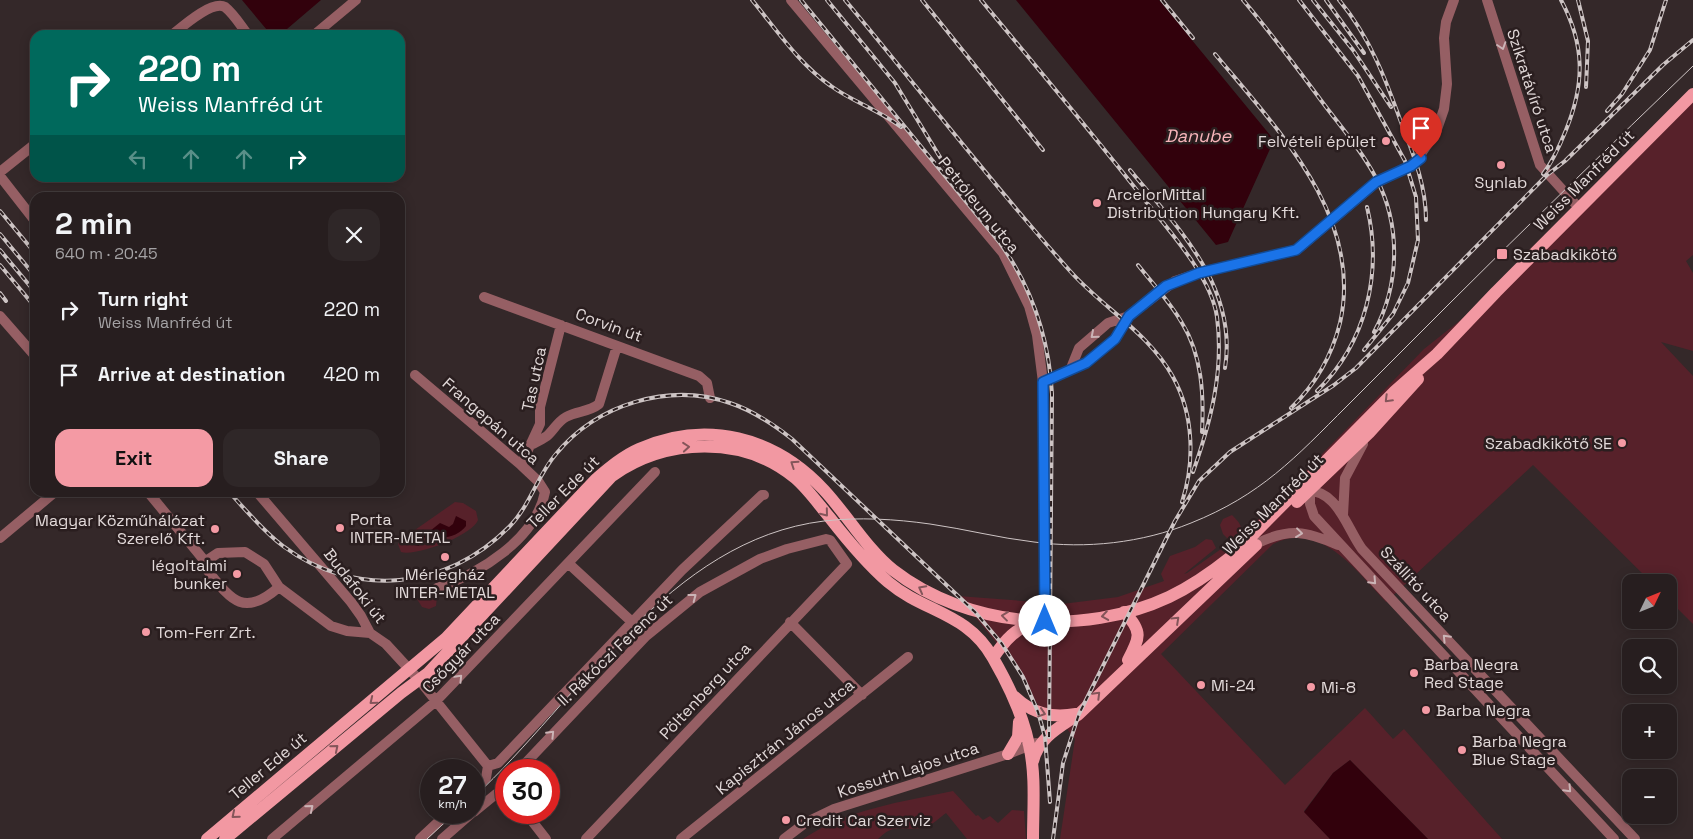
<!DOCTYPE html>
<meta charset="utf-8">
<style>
:root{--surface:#271e1f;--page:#2f2728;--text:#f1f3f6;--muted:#a4a2a4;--line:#433c3d;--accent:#f49aa4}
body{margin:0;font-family:"Space Grotesk",sans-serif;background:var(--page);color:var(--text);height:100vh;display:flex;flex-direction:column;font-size:19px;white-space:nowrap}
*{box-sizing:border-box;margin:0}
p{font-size:16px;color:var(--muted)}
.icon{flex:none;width:28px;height:28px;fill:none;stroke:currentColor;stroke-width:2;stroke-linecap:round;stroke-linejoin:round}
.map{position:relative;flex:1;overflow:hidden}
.panel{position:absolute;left:30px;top:192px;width:375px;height:305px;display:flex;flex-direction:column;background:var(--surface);border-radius:15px;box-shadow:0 2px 12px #0003,0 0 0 1px var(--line)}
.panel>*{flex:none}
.guide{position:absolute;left:30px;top:30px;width:375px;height:152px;border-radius:15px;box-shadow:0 2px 12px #0003,0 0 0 1px var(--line);background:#00695c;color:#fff;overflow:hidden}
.needle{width:32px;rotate:47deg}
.controls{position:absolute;left:1622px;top:574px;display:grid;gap:10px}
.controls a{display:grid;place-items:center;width:55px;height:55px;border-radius:10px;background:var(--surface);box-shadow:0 2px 12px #0003,0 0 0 1px var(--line);font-size:25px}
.speed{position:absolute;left:420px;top:759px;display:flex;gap:10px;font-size:25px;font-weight:700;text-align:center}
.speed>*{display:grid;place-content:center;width:65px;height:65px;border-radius:50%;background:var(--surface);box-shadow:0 2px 12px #0003,0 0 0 1px var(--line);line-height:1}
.speed small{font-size:12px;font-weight:400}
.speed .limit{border:8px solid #d22;background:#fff;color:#111}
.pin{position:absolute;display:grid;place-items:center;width:42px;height:42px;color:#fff;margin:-51px -21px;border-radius:50% 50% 50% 0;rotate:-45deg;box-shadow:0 0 5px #0007}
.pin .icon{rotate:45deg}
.me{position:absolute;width:55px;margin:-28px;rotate:0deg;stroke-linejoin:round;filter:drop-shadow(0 0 4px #0008)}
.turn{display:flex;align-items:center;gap:18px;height:105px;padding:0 25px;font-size:22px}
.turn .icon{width:65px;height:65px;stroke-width:2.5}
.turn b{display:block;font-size:35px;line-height:42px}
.lanes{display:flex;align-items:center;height:48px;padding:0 25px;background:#0003;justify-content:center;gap:25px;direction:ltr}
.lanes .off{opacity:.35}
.round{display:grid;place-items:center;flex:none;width:52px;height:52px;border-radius:15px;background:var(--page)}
.head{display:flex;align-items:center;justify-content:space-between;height:85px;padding:0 25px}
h1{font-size:30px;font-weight:700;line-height:38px}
.primary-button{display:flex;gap:10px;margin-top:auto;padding:10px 25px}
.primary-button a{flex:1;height:58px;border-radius:15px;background:var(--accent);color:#111;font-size:20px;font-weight:700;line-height:58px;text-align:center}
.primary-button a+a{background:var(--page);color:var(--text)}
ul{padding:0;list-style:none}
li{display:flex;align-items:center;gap:15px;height:65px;padding:0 25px}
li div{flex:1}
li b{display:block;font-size:19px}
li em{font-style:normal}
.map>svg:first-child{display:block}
.green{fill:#57212a}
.water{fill:#32010c}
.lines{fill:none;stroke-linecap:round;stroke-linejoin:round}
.minor{stroke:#965f64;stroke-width:10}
.major{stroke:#f298a2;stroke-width:12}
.tram{stroke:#cdc4c4;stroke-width:1}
.rail-casing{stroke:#cdc4c4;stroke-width:4}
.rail{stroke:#2a1e1f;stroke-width:2;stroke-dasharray:5.5;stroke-linecap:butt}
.oneway{stroke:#cbb4b6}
.oneway2{stroke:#84555a}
.route-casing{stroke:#114b97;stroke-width:12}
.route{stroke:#1a73e8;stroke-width:9}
.poi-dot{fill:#f49aa4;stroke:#2a1e1f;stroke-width:2}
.labels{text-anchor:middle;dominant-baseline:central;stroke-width:5;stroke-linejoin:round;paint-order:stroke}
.street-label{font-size:16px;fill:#e2d9d9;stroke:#2a1e1f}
.poi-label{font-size:16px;fill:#e2d9d9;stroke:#2a1e1f;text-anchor:start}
.water-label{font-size:18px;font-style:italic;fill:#f8b5bb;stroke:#2a1e1f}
</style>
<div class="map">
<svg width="1693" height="839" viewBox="0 0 1693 839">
<rect width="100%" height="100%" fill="#342829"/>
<!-- green -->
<path class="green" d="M1693,94V255L1686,261L1693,273V351L1661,342L1693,376V624L1669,600V582H1651L1533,465L1386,602C1357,572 1321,520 1273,544L1161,654L1285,785L1365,708L1393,739L1404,729L1502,839H1428L1350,760L1333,773L1304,811L1330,839H1060L1075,739L1051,709L1039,706L1032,697L1022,674L958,596L1062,604L1118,597L1164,581L1161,574L1170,556L1195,547L1206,539L1212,540L1216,548L1184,574L1187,573L1231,542L1223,534L1220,525L1223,519L1232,515C1240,523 1244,527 1238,537L1250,528L1424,349L1496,292Z
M455,502L463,503L476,511L478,520C473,535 416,557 401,552L398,544L402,539Z
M429,592L437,597L436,606L429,609L422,607L417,599Z
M953,791L976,816L978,815L983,820L990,816L998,823L1012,810L1024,811L1026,839H967L946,813C938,819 932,826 922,828C901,831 895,822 878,839H803C848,809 901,802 953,791Z"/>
<!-- water -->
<path class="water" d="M242,0H321L287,29L267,30Z
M1016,0H1159L1274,140L1228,242L1216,245Z
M456,516L466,521V526C458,537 440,541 428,534L421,541L419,546L414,545V539H420L440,523L449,527L453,524Z
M1350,760L1428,839H1330L1304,812L1333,773Z"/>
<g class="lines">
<!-- minor -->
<path class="minor" d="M791,0L1003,253L1029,306L1037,335L1043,382L1045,621
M1487,0L1540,165L1579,208
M172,35C183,26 212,0 225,7C234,14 241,26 248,35
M314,35L356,0
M0,172L35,144
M0,176L35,221
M484,297L699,376L707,383L710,398
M0,316L35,356
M1071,368L1079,348L1108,323L1129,316
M415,375L521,465L538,481L545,492C536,539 479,574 437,588
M1043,382L1086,363L1115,339L1129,316L1175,281L1199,273L1297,250L1376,183L1414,164L1436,132L1444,109L1447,84L1444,38L1446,22L1454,0
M533,444C538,441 543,439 547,436C554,430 557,422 566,417C577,411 589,412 599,404L617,346
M521,465L540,424V407L561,325
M1310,486V504L1314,516L1614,839
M1303,491C1337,487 1346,527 1362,549L1635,839
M148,492L208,565
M257,492L351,602L361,616L370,633L386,644L420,681L488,766
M1343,515L1345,478L1363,444
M0,538L55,492
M1258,543C1289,528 1306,531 1338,545
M568,563L631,621
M279,587C244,618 231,600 208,571L209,559L218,553L245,552L264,564L279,587L331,626L347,631L370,633
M790,622L862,695
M488,766L498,763L682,570L762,495H764
M519,770L646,636L700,592L760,559L787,549L826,539L830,540L847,564L586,839
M474,789L486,778L488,766
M474,812L496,794H506
M525,812L546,839
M272,839L436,701L655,472
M420,839L449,812
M442,839L473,812
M681,839L908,657
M784,839L805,823L834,809L1008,754L1036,743"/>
<!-- major -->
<path class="major" d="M1297,502L1369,433L1418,379
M1124,612C1143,631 1140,638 1128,660
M993,658C1005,640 1016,627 1038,622
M1015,697C1033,714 1052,718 1076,714
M1008,754L1018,737L1019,722
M1033,761C1039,737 1060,727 1079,714L1256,545
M207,839L446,638L596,479C609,468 623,456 639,449C706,419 775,437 824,490C848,516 866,548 893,570C967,628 1084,637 1169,597C1192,586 1212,572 1232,556L1395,391L1437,354L1496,292L1693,94
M225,839L401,693L428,673L612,476C666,438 743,435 795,478C808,489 819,505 830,518C848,541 866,563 888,582C925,613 967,612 993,658C1008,684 1023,715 1029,745C1036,775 1033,808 1033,839"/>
<!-- tram -->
<path class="tram" d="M474,797C579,700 669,540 824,521C859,517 895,519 930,524C965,529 999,538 1034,542C1086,549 1142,543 1191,523C1261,495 1295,458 1347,406C1381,372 1415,338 1449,304C1529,224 1611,145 1693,66
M427,839L456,812"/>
<defs>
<path id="rail" d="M752,0C776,29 799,64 831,86C853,102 879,110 901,127
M801,0L1000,243C1032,288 1049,338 1052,394L1049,737
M827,0L895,83L946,167
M845,0C920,90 992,184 1070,271C1103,308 1149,333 1173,377C1194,415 1195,462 1182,502
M922,0L1043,150
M981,0C1034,64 1088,128 1139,193C1165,226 1211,275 1217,317C1224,371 1211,421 1193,472
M1162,0L1193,38
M1243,0C1271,33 1297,68 1323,103C1341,127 1362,151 1376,178C1401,225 1400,285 1374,332
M1299,0L1358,76L1405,161L1416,197L1418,240L1408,283L1393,314L1364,350
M1313,0L1353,50L1391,107
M1326,0L1364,53
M1339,0C1370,37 1386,80 1402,125C1414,156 1426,186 1426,220
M1578,0L1588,41L1586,87
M1215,54C1278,130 1364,217 1340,323C1332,355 1315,385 1291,408
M1607,111L1622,94L1650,50L1666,0
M1130,170C1177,227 1238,286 1225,368
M1543,174C1553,161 1560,145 1566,130C1585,83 1585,45 1561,0
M0,211L35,253
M0,234L35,276
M0,250L35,292
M0,265L35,307
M1138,265C1153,284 1170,302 1182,323C1202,355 1204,395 1202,432
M0,293L6,301
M1317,391C1366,343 1383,273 1367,207
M229,492C246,510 263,531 283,546C354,599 447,590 509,527C530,506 537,476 556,454C597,404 669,382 730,403C754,411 773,424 792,439L975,612L1002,644L1023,677L1038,712L1045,737L1050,802
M1053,839L1063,763L1079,714L1175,521L1199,481L1230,452L1334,385L1356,368L1547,175L1565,161L1663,65L1693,40"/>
</defs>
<!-- rail casing -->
<use href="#rail" class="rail-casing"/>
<!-- rail -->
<use href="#rail" class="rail"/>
</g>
<!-- one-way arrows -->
<defs><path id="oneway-chevron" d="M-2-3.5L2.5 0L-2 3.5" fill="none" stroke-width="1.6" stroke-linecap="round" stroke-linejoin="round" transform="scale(1.25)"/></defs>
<g class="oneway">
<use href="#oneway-chevron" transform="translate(1502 46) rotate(72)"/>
<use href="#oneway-chevron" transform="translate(1094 335) rotate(139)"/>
<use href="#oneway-chevron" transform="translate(1299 533) rotate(7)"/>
<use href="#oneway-chevron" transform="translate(1373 581) rotate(47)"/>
<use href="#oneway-chevron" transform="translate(693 597) rotate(-37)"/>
<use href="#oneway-chevron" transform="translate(1446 638) rotate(-134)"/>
<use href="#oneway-chevron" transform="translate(459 678) rotate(-46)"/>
<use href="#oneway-chevron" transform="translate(551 734) rotate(-46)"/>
<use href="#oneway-chevron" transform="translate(1568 789) rotate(47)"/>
<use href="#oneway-chevron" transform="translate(310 808) rotate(-40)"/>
</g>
<g class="oneway2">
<use href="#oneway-chevron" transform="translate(1388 399) rotate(135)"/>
<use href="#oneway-chevron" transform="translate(686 447) rotate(-5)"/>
<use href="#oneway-chevron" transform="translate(794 464) rotate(-146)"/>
<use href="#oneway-chevron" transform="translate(825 513) rotate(51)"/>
<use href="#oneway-chevron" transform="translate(922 589) rotate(-152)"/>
<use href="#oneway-chevron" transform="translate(1005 616) rotate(-173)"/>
<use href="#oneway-chevron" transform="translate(1105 616) rotate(171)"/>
<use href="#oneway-chevron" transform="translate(1176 620) rotate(-43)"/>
<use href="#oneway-chevron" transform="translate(1097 695) rotate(-45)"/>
<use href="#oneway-chevron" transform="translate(373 701) rotate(141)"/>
<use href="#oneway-chevron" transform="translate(1042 713) rotate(18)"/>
<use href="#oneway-chevron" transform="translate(335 748) rotate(-40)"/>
<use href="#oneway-chevron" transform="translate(235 815) rotate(140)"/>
</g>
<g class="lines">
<defs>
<path id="route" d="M1045,621L1043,382L1086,363L1115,339L1129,316L1166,286L1199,273L1296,250L1376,182L1411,166L1421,158"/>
</defs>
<!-- route casing -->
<use href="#route" class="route-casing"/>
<!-- route -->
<use href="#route" class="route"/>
</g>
<!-- markers -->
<g class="poi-dot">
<circle cx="1386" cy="141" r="5"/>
<circle cx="1501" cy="165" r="5"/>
<circle cx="1097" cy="203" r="5"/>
<rect x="1496" y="248" width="12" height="12" rx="2.5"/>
<circle cx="1622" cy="443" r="5"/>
<circle cx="340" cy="528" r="5"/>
<circle cx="215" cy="529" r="5"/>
<circle cx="445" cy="557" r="5"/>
<circle cx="237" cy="574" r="5"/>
<circle cx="146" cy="632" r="5"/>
<circle cx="1414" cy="673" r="5"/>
<circle cx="1201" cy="685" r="5"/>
<circle cx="1311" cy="687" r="5"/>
<circle cx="1426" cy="710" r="5"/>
<circle cx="1462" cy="750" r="5"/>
<circle cx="786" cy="820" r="5"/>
</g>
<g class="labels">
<!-- street labels -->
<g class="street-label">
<text transform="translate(1532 91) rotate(72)">Szikratávíró utca</text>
<text transform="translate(1584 180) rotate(-45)">Weiss Manfréd út</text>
<text transform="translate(979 205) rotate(51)">Petróleum utca</text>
<text transform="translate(609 325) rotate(20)">Corvin út</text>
<text transform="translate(534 379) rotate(-78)">Tas utca</text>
<text transform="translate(491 421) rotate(41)">Frangepán utca</text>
<text transform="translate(563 492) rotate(-45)">Teller Ede út</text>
<text transform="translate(1273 504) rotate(-45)">Weiss Manfréd út</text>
<text transform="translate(1416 584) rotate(47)">Szállító utca</text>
<text transform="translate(355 586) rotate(52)">Budafoki út</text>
<text transform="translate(615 650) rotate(-44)">II. Rákóczi Ferenc út</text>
<text transform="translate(461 653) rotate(-46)">Csőgyár utca</text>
<text transform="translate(705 691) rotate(-47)">Pöltenberg utca</text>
<text transform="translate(785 737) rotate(-39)">Kapisztrán János utca</text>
<text transform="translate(268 766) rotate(-40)">Teller Ede út</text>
<text transform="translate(908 770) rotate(-18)">Kossuth Lajos utca</text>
</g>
<!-- poi labels -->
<g class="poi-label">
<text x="1376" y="141" text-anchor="end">Felvételi épület</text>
<text x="1501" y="182" text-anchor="middle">Synlab</text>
<text x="1107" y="194">ArcelorMittal<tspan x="1107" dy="18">Distribution Hungary Kft.</tspan></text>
<text x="1513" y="254">Szabadkikötő</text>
<text x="1612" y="443" text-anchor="end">Szabadkikötő SE</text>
<text x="350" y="519">Porta<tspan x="350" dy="18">INTER-METAL</tspan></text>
<text x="205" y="520" text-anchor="end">Magyar Közműhálózat<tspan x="205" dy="18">Szerelő Kft.</tspan></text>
<text x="227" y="565" text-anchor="end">légoltalmi<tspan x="227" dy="18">bunker</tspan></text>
<text x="445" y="574" text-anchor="middle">Mérlegház<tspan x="445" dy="18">INTER-METAL</tspan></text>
<text x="156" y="632">Tom-Ferr Zrt.</text>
<text x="1424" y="664">Barba Negra<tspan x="1424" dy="18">Red Stage</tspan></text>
<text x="1211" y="685">Mi-24</text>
<text x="1321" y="687">Mi-8</text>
<text x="1436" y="710">Barba Negra</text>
<text x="1472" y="741">Barba Negra<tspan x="1472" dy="18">Blue Stage</tspan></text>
<text x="796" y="820">Credit Car Szerviz</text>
</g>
<!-- water labels -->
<g class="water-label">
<text x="1198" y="135">Danube</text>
</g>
</g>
</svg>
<div class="controls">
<a><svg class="needle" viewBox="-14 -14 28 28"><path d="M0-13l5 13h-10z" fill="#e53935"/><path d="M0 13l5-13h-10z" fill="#a4a2a4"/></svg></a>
<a><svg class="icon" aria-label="search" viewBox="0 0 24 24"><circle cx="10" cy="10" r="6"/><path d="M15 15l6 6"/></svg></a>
<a>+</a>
<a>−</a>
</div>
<div class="speed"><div>27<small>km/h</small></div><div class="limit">30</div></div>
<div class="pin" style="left:1421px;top:158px;background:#d93025"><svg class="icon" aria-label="arrive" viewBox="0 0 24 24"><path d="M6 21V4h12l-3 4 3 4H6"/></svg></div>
<svg class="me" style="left:1045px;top:621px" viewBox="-20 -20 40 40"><circle r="19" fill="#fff"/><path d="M0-13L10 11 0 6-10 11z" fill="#1a73e8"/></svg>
<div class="guide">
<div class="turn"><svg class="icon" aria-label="right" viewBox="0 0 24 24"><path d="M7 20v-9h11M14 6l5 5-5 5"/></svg><div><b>220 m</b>Weiss Manfréd út</div></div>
<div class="lanes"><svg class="icon off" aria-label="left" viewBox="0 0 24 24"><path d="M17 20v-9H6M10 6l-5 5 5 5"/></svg><svg class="icon off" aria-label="ahead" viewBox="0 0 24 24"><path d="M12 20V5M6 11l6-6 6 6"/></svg><svg class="icon off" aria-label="ahead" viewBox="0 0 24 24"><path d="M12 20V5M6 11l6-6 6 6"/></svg><svg class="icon" aria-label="right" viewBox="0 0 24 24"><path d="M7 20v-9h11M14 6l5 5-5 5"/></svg></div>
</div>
<section class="panel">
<div class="head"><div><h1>2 min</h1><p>640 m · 20:45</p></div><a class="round"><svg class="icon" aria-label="close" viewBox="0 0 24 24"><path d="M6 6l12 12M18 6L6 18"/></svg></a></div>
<ul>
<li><svg class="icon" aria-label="right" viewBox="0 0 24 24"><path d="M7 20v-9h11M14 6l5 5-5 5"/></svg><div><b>Turn right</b><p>Weiss Manfréd út</p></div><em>220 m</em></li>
<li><svg class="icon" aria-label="arrive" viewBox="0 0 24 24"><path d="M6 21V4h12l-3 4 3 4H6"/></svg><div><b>Arrive at destination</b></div><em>420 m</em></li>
</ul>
<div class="primary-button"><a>Exit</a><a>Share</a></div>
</section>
</div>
